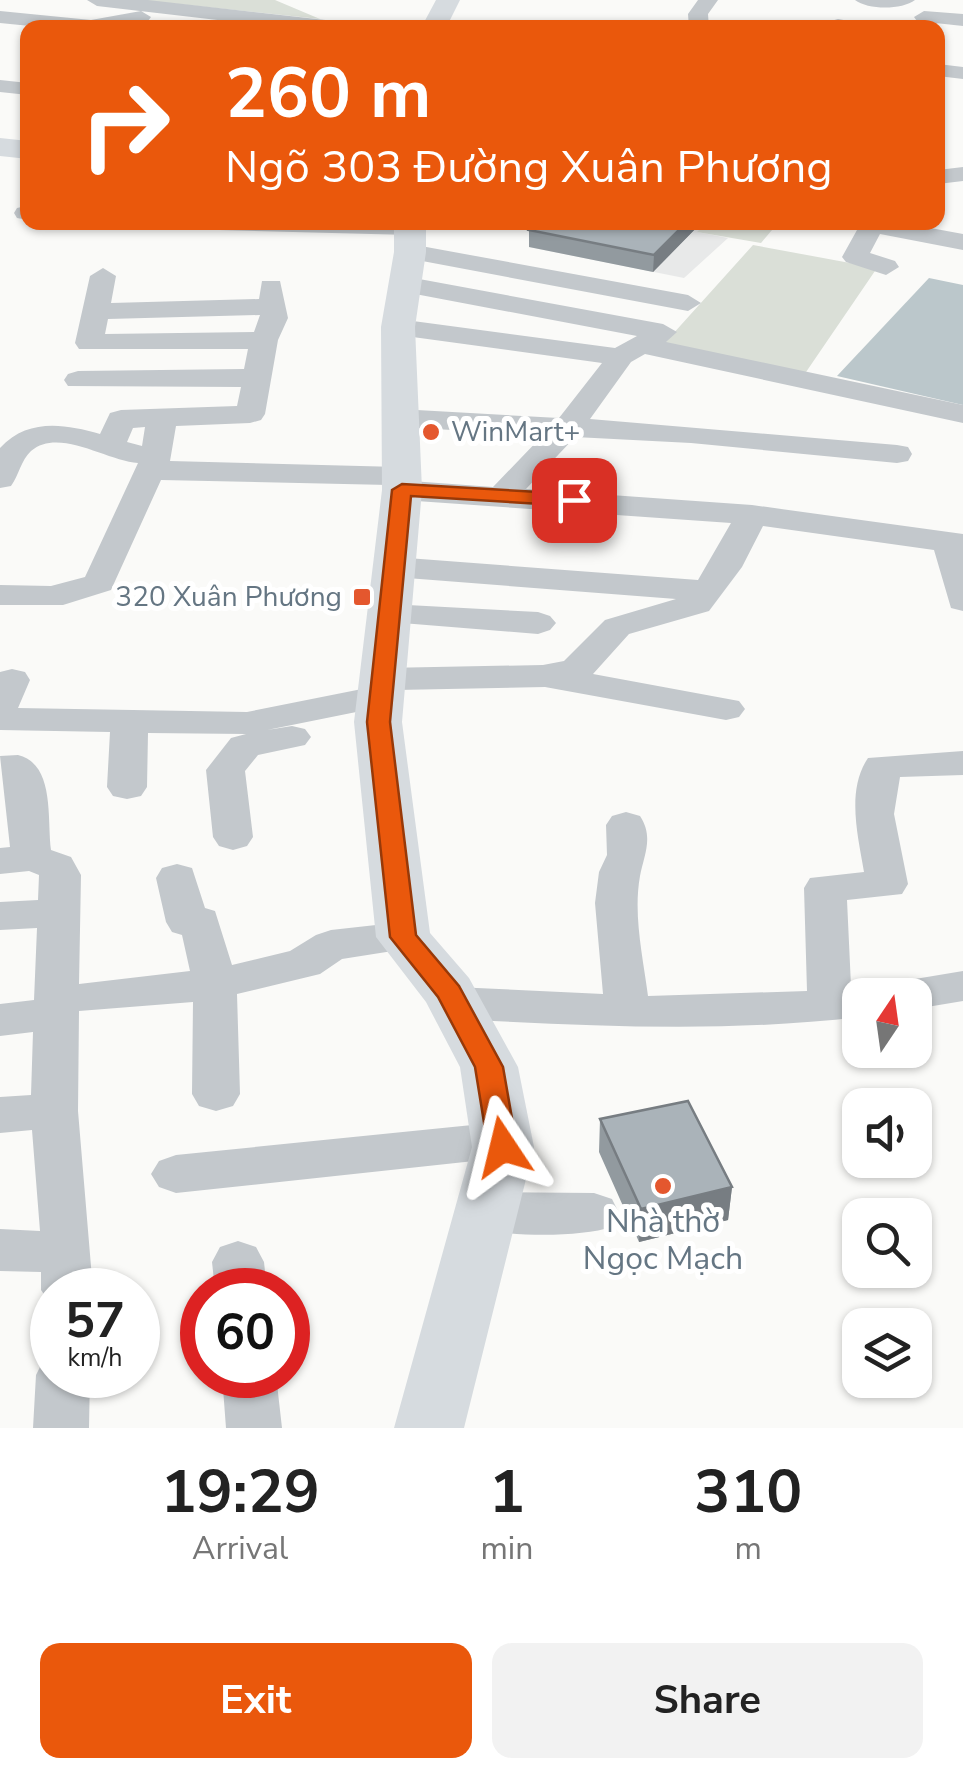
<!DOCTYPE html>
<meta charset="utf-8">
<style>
:root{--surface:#fff;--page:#f2f2f2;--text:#222;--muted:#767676;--accent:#ea580c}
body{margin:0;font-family:"Nunito Sans",sans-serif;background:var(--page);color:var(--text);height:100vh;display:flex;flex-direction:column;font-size:38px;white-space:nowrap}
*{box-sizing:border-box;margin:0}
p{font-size:32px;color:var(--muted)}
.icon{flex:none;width:55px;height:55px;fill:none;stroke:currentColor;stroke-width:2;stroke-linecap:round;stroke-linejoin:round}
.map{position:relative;height:1428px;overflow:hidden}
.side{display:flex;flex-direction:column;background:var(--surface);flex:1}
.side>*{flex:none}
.banner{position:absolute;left:20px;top:20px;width:925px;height:210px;border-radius:20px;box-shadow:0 2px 8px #0004;background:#ea580c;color:#fff;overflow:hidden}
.needle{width:65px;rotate:13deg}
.fabs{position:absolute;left:842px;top:978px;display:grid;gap:20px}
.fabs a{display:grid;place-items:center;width:90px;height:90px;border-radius:20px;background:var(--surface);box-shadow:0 2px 8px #0004;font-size:50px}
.speed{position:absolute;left:30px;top:1268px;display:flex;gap:20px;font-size:50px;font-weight:700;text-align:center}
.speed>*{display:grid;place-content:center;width:130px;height:130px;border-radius:50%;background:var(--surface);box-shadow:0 2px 8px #0004;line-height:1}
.speed small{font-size:25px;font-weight:400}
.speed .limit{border:15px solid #d22;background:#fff;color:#111}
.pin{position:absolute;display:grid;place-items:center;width:85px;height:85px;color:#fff;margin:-42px;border-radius:20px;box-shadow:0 5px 15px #0006}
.me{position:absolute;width:110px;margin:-55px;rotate:350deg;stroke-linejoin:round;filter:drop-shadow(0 0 8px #0008)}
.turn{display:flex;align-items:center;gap:35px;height:210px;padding:0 40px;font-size:45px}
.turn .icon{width:130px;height:130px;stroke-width:2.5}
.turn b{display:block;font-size:70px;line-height:85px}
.eta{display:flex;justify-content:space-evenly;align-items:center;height:170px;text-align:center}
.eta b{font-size:60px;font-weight:700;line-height:70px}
.cta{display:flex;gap:20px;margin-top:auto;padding:20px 40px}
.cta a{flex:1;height:115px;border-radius:20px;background:var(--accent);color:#fff;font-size:40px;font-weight:700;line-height:115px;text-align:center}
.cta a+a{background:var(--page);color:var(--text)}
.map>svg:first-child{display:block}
.built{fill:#e8e9e9}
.green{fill:#dadfd7}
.water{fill:#bbc7cb}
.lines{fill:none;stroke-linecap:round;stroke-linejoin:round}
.minor{fill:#c3c8cc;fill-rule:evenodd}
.major{fill:#d6dbdf;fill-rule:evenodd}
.wall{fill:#929a9f}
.shaded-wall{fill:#777d82}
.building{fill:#aab3b9;stroke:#777d82;stroke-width:2.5}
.route{fill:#ea580c;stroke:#983908;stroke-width:2.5}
.poi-dot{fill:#e4572e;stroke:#fff;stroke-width:4}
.labels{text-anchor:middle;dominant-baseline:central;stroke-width:10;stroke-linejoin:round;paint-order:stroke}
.poi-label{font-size:28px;fill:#657683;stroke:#fff;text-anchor:start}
.near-poi-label{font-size:32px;fill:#657683;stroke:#fff}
</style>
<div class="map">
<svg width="963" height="1428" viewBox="0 0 963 1428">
<rect width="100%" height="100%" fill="#fafaf8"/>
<!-- built -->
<path class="built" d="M534,222L706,223L698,232L728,238L684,278L529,247V227Z"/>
<!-- green -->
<path class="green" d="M140,0H275L320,19Z
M706,223V222L778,223L761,243L697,232Z
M753,245L877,268L804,375L663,345Z"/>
<!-- water -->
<path class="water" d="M929,278L963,285V405L837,376Z"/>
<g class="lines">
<!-- minor -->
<path class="minor" d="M87,0H148L343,22L353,28H287L97,6Z
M698,0H718L708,14L709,28H689L688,14Z
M855,0H915C902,10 868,10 855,0Z
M0,11L91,20L141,11L151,17L148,21C100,33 49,28 0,23Z
M924,11L963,14V26L917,21L914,17Z
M838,19L866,24L869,28H830L831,21Z
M938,64L963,67V79L938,76Z
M0,80L28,83V95L0,92Z
M963,167V181L938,184V170Z
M26,206L28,220L17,218L14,213L17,208Z
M171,222H419L423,227L410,235L183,229Z
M507,222H532L528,230H510Z
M842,222H898L963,234V250L880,234L870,253L895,261L899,267L886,275L846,262L842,257L857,230Z
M410,244L688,295L701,303L688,311L401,257L397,252L401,247Z
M103,268L116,276L111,303L259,299L262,281H280L288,318L278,340L265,414L261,420L250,423L176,426L170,461L399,467L410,469L415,476L411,481L493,487L543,435L399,427L388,424L384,418L388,412L399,409L559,418L602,363L398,335L388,333L384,327L388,321L398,319L615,348L637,336L394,290L390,284L394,278L403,276L663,324L677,332L666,342L963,405V423L645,354L631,362L590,419L897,445L908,447L912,454L908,461L897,463L691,443L575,437L526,489L752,505L963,534V611L951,608L934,550L763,526L742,567L709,611L629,634L593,674L739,701L745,709L739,717L726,720L545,687L397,690L402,696L396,704L267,730L292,726L305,729L311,737L305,745L258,755L245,771L253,837L247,846L233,850L219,846L213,837L206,770L231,738L246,734L148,733L147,787L141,796L127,799L113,796L107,787L110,732L0,730V672L12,669L25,672L30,680L18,708L247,712L372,687L366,679L371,671L384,668L543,665L564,661L605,620L676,599L394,577L382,574L377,567L382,560L394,557L698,580L731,523L402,500L391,497L386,490L389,485L161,480L111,590L63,605H0V585L51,586L85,577L138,463C107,461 59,427 31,451C21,460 19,475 11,486L0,488V448C28,418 64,424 100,434L110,413L121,410L237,406L241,387L68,386L64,380L68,374L78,371L244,369L248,349H79L75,343L90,276ZM260,315L254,332L105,334L108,319ZM145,427L142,446L127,442L133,428Z
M389,604L538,612L550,616L556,623L550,630L538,634L377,621L372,614L377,607Z
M963,751V775L900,777L894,814L908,884L902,894L847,900L851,986L876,990L879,995L885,984L963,971V1001L915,1009V995H860V1017C725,1033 591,1026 455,1019L439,1014L433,1003L439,992L455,987L603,994L595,903L599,872L607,855L606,825L612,816L626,812L640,816C654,837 644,855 640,876C633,915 643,957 648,996L807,991L804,888L810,878L864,872C858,836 846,790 868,758Z
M18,755C55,764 47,818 51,850L71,857L81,875L79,984L190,971L182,935L172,932L166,922L156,878L162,868L177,864L192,868L205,908L215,911L232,965L290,951L316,935L331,930L403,922L418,927L425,937L418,947L342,959L320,974L237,994L240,1094L233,1106L216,1111L199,1106L192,1094L193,1002L79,1011L78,1111L93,1290H52V1306L41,1290V1272L0,1271V1229L40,1231L32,1130L0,1133V1097L31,1095L33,1032L0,1036V1004L34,1000L37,928L0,930V902L38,900L39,875L29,871L0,874V848L10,847L0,756Z
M502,1122L519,1127L526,1140L519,1153L502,1158L176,1193L159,1187L151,1174L159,1161L176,1155Z
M486,1192L594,1193L612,1199L619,1213L612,1227C578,1238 502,1237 468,1226L461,1212L468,1198Z
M238,1241L256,1247L264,1262L267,1290H215L212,1262L220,1247Z
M52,1355V1375H90L89,1428H33L36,1375L44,1359Z
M222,1375H276L282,1428H226Z"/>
<!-- major -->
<path class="major" d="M436,0H460L446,28H421Z
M0,138L28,141V159L0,156Z
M394,222H426V252L415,327L422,490L402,722L430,933L469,978L518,1067L534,1147L464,1428H394L472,1147L460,1067L426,1002L376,937L354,722L382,490L381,327L394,252Z"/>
</g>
<!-- wall -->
<path class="wall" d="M537,222H702L653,272L529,247V230Z
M600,1119L732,1187L728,1220L639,1242L599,1152Z"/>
<!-- shaded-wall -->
<path class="shaded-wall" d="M687,222H702L653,272L654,255Z
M732,1187L728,1220L639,1242L641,1209Z"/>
<!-- building -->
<path class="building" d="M537,222H687L654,255L529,230Z
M688,1101L732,1187L641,1209L600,1119Z"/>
<!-- route -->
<path class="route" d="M402,484L574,494L583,500L574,506L411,496L390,722L416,935L459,986L503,1067L517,1147L513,1155L503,1158L492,1155L488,1147L475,1067L438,997L390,937L367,722L392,490Z"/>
<!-- markers -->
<g class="poi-dot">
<circle cx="431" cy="432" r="10"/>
<rect x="352" y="587" width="20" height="20" rx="5"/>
<circle cx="663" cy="1186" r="10"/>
</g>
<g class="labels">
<!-- poi labels -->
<g class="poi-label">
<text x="451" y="432">WinMart+</text>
<text x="342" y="597" text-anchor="end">320 Xuân Phương</text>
</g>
<!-- near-poi labels -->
<g class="near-poi-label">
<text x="663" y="1221">Nhà thờ<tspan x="663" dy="37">Ngọc Mạch</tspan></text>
</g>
</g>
</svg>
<div class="fabs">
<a><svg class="needle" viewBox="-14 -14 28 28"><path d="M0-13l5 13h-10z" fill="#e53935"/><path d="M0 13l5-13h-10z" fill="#767676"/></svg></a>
<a><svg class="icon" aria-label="sound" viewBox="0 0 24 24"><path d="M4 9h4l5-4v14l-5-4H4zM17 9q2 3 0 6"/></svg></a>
<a><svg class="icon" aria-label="search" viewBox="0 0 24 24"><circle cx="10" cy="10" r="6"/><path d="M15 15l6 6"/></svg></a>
<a><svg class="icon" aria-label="layers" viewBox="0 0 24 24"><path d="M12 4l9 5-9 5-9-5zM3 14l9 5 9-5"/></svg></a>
</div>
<div class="speed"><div>57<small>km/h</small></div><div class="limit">60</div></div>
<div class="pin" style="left:574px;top:500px;background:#d93025"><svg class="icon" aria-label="arrive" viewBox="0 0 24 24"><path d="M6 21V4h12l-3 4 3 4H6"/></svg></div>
<svg class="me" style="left:503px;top:1147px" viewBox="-20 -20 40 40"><path d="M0-17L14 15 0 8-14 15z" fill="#ea580c" stroke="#fff" stroke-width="4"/></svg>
<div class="banner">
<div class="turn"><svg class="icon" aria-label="right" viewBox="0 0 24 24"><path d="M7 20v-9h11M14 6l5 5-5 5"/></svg><div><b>260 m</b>Ngõ 303 Đường Xuân Phương</div></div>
</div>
</div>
<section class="side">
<div class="eta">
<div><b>19:29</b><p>Arrival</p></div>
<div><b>1</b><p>min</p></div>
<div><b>310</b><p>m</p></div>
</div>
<div class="cta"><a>Exit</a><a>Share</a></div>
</section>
